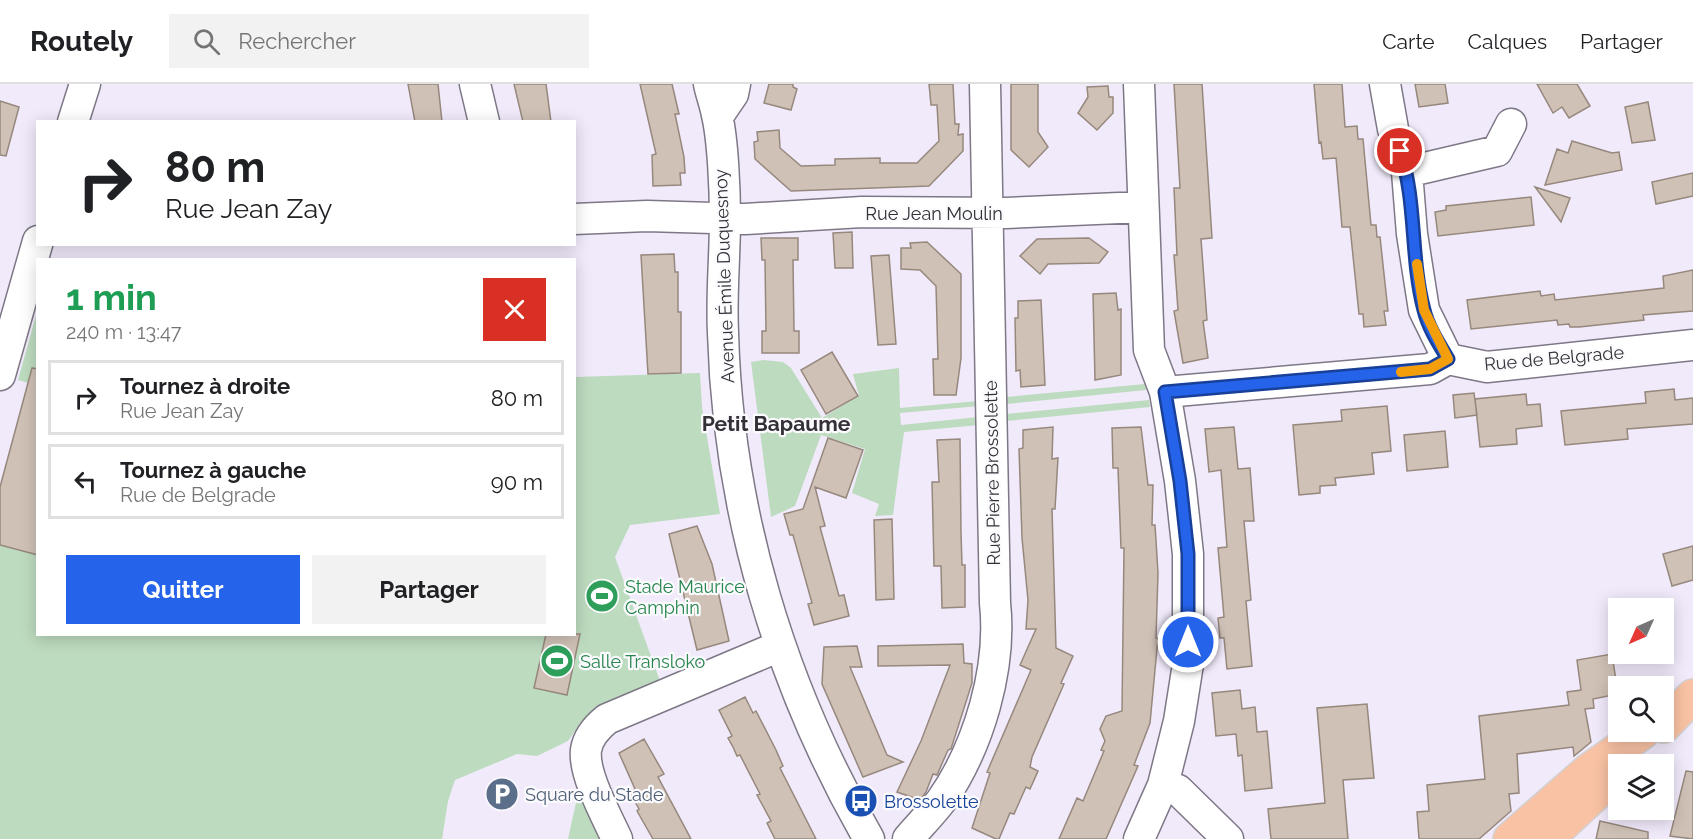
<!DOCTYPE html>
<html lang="fr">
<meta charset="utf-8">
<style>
:root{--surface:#fff;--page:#f2f2f2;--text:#202124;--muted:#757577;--line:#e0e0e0;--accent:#2563eb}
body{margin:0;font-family:Raleway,sans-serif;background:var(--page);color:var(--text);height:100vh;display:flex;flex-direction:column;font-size:22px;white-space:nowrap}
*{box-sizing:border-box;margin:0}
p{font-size:20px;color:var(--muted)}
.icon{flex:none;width:33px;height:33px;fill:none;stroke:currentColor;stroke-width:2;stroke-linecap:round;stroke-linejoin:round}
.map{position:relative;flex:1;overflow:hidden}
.sheet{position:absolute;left:36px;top:174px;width:540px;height:378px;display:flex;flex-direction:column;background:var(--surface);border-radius:0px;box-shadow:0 3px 15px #0003}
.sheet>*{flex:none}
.hud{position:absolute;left:36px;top:36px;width:540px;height:126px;border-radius:0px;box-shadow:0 3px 15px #0003;background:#fff;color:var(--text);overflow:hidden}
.needle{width:39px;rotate:225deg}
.tools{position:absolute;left:1608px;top:514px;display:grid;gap:12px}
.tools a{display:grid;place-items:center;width:66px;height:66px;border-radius:0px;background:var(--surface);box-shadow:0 3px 15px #0003;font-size:30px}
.pin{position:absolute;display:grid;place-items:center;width:51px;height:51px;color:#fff;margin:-26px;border:3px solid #fff;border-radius:50%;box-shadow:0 2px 6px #0007}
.me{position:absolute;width:66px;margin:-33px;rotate:0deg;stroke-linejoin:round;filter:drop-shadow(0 0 4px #0008)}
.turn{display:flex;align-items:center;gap:21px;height:126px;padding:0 30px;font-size:27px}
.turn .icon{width:78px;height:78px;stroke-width:2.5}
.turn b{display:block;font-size:42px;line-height:51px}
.round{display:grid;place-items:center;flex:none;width:63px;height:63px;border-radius:0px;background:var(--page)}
.head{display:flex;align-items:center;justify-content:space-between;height:102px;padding:0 30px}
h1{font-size:36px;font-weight:700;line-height:45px;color:#1e9e55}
.button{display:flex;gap:12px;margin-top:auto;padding:12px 30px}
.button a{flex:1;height:69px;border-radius:0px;background:var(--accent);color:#fff;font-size:24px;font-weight:700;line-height:69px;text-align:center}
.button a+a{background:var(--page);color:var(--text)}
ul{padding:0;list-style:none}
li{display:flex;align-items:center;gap:18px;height:75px;margin:0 12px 9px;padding:0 18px;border:3px solid var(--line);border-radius:0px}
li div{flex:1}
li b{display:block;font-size:22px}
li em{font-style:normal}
header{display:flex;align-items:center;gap:36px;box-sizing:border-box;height:84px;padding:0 30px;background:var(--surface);border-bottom:2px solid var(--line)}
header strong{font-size:28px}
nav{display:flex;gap:33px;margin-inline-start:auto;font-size:21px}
.search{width:420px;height:54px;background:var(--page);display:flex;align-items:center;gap:15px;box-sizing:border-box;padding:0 21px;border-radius:0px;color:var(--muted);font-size:22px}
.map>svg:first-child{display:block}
.green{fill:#bddbbf}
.building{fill:#d0c1b6;stroke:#96887d;stroke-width:1.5}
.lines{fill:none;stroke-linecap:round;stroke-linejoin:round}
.minor-casing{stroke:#7e7786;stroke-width:33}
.major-casing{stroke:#d2d1d3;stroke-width:36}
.minor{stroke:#fff;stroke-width:30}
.major{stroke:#f9c2a4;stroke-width:33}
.route-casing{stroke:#184099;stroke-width:15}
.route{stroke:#2563eb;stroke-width:10}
.slow{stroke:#f59e0b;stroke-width:10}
.labels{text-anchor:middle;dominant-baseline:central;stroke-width:4.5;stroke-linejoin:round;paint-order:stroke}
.street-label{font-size:18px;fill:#333037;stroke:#fbfafd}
.leisure-label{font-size:18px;fill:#27864d;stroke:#fbfafd;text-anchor:start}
.service-label{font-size:18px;fill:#4e5e75;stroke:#fbfafd;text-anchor:start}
.transit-label{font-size:18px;fill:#164399;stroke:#fbfafd;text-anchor:start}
.quarter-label{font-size:21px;font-weight:bold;fill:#333037;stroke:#fbfafd}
</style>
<header>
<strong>Routely</strong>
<div class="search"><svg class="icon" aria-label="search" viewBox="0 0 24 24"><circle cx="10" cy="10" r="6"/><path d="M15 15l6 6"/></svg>Rechercher</div>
<nav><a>Carte</a><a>Calques</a><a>Partager</a></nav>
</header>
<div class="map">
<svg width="1693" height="755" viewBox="0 0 1693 755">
<rect width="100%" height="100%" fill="#f1eafb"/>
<!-- green -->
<path class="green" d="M37,228L38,550H574L575,293L700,289L702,323L720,430L630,441L615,473L660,597L598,626L581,638L568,657L537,672L517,670L455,696L448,717L442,755H0V403L28,299L18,296Z
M763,276L783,278L791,284L822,334L859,312L853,290L899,284L900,324L978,317L979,322L900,329L901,341L978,333L979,341L904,348L893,431L875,432L879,420L852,409L865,365L821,351L795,422L771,433L751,278Z
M1145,300L1146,306L1007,320L1006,313Z
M1149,316L1150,323L1007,337L1006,330Z
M579,705L604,755H568Z"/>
<!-- building -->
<path class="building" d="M408,0H438L442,38H415Z
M514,0H546L551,38H523Z
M640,0H672L679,30H675L684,73L685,89H680L681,101L653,102L652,71L656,70Z
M769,0H793V3L797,5L791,26L764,19Z
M929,0H953L955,40H959L958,51L963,50V67L929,102L791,107L755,75L754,58L758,57L757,48L779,46L780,64L801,82L835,81V75L880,74V79H917L939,57L937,21H931Z
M1011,0H1038V48L1048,63L1029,83L1011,66Z
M1174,0H1202L1212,154L1201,155L1207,236L1203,237L1208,274L1183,279L1174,227L1178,226L1174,171H1177L1174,104H1180Z
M1314,0H1342L1345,43L1357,42L1358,55H1363L1371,141H1376L1377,153H1380L1388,227H1384L1386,241L1364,243L1363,230H1359L1350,143H1342L1336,74L1323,75L1321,58L1319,59Z
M1415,0H1445L1448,19L1419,23Z
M1537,0H1577L1590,22L1569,34L1562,23L1553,29Z
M1108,2L1109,13H1113V29L1097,46L1078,29L1088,13L1087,3Z
M0,17L19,23L6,72L0,71Z
M1648,18L1655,56L1632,59L1625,23Z
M1572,57L1612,69L1619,68L1622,86L1545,101L1557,65L1568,69Z
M1693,89V112L1656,120L1652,98Z
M1535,103L1570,114L1561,138Z
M1531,113L1534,141L1438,152L1435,128L1446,126V122Z
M852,148L853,184H835L833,149Z
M761,154H798V176H793L794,247H799V269H762V247H766L765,176H762Z
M1089,154L1108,168L1099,179L1048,180L1040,190L1020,172L1037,155Z
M927,158L961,190V274L956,311H934L933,275H938L936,202L920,186L901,185V164H911L910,159Z
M674,170L675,188H678V228H681V289L648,290L641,171Z
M889,171L896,260L878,261L871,172Z
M1693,186V227L1643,231L1644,236L1579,243H1570L1569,240L1558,241L1557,236L1471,245L1467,216L1540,207L1541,212L1554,210L1555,216L1664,204L1663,192Z
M1116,209L1118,226L1121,225V291L1095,296L1093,210Z
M1041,216L1045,301L1021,303L1020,286L1016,287L1015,234H1018V217Z
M832,268L858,312L826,330L801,286Z
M32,284L38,285V471L0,461V403Z
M1674,305L1675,316L1693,314V340L1627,345L1628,355L1565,361L1561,327L1646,319L1645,308Z
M1474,309L1477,331L1455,334L1453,311Z
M1526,310L1527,321L1540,320L1542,342L1516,345L1517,360L1480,363L1475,315Z
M1387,322L1391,367L1372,369L1374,390L1335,394L1336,401L1320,402V409L1299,411L1293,341L1342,337L1341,326Z
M1053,343L1052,375L1058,374L1055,425H1052L1056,564L1073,572L1061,599L1064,600L1032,673L1030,683L1038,687L1030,705L1026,703L1014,730L1010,729L999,755H996L972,744L990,689L987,688L1031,586L1020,581L1036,545H1026L1028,516L1022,454L1019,365L1023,364V346Z
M1141,343L1148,401H1153L1152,441H1155L1158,489L1156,554H1158L1150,639L1134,681L1138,682L1106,755H1059L1077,714L1083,717L1104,667L1101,666L1105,657L1100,645L1106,632L1122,627L1124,464H1121L1118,384H1113L1112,344Z
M1234,343L1238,385L1250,384L1254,437H1244L1251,516L1246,517L1252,582L1227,585L1224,554H1220L1218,534L1224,533L1218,464L1227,463L1221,386L1209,388L1205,345Z
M1445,347L1448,383L1407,387L1404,351Z
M828,354L863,366L846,414L815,403L825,442L820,443L839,512L844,511L849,532L814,541L808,520L812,519L793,451H790L784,430L803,425Z
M960,355L961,448L962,481H965V523L942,524L941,482H934L932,398H939L937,356Z
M892,435L894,515L876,516L874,436Z
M697,442L712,480L729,557L697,566L669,450Z
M1693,462V496L1672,502L1663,470Z
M546,550H580L567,611L534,604Z
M963,560L964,579L972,580V599L951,665L948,666L937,691L933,690L926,708L920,716L897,708L921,657L950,581L878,582V562Z
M857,562L862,583H850L887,671L903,678L863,693L822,600L824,563Z
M1612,570L1618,610L1593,615L1594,624L1585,625L1591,658L1574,672L1573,663L1517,670L1519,709L1509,710L1511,727L1479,755H1419L1417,728L1429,727L1427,701L1485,695L1479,632L1569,621L1567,608L1581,606L1577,576Z
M1240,606L1242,625L1255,623L1257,648L1267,647L1272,704L1245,707L1242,671L1238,672L1236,650L1216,652L1212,609Z
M745,613L753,629L756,627L776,666L783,682L780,684L816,755H775L767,739L771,737L757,711L760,710L740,671L737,672L733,663L728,654L732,652L719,626Z
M1367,620L1374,694L1343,696L1348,755H1271L1268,725L1325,719L1317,624Z
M644,655L664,690L658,693L691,755H653L637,727L639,725L630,709L635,705L619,669Z
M1686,687L1693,688V755L1670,752Z
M1600,737L1648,748V755H1596Z"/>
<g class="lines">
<defs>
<path id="minor" d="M475,0L484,38
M709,0C711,10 715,20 717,31C723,57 725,107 725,135C725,173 721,211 723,249C728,427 780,601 869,755
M1385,0L1393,45L1407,88L1412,150L1424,226L1448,275L1487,283L1693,261
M718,32L733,10L735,0
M73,38L85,0
M1407,88L1497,67L1511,40
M574,135L647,132L745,135L862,128L1006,129L1142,123
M0,291L38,157
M1165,308L1430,285L1448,275
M1163,701L1178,706L1228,755
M617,755C607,733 583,690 586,666C588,653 597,643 607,635L780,562
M908,755C919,742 931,730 941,717C979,663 1002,584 995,519L985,0
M1139,755L1163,701L1179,637L1188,580V470L1180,397L1165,308L1149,266L1139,0"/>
<path id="major" d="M1664,642L1693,612
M1510,755L1588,687L1643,648
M1547,755L1618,689"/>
</defs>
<!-- minor casing -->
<use href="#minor" class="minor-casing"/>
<!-- major casing -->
<use href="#major" class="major-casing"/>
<!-- minor -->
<use href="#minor" class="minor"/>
<!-- major -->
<use href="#major" class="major"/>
</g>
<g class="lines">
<defs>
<path id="route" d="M1188,558V470L1180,397L1165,308L1430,285L1448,275C1439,260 1428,243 1424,226C1410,174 1417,117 1400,67"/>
</defs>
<!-- route casing -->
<use href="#route" class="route-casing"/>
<!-- route -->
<use href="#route" class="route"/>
<!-- slow -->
<path class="slow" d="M1401,288L1430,285L1448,275L1424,226L1417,180"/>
</g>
<!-- icons -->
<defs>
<symbol id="stadium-disc" viewBox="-11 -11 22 22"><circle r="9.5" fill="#2e9e5b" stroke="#fbfafd"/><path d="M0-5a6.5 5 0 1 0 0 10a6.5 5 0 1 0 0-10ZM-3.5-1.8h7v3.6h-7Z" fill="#fff"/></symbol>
<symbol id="parking-disc" viewBox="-11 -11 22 22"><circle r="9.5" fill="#5c6f8a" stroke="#fbfafd"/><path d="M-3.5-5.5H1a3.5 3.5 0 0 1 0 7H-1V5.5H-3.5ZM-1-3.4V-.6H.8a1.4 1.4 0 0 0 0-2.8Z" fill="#fff"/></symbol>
<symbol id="bus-disc" viewBox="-11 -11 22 22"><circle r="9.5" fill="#1a4fb4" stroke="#fbfafd"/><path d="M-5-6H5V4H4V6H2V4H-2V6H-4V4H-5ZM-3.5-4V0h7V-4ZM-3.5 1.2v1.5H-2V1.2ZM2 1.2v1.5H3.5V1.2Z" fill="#fff"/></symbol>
</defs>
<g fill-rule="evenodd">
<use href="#stadium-disc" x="583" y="493" width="38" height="38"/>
<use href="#stadium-disc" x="538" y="558" width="38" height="38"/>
<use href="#parking-disc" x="483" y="691" width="38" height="38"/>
<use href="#bus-disc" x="842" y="698" width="38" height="38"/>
</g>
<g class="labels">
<!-- street labels -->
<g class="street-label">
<text x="934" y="129">Rue Jean Moulin</text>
<text transform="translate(724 192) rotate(-92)">Avenue Émile Duquesnoy</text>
<text transform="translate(1554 274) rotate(-5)">Rue de Belgrade</text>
<text transform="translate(992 389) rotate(-91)">Rue Pierre Brossolette</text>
</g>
<!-- leisure labels -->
<g class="leisure-label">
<text x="625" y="502">Stade Maurice<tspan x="625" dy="21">Camphin</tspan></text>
<text x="580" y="577">Salle Transloko</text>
</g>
<!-- service labels -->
<g class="service-label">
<text x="525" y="710">Square du Stade</text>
</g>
<!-- transit labels -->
<g class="transit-label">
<text x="884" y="717">Brossolette</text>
</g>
<!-- quarter labels -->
<g class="quarter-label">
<text x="776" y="339">Petit Bapaume</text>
</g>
</g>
</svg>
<div class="tools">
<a><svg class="needle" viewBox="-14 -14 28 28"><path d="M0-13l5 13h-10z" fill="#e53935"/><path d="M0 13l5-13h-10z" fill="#757577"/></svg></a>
<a><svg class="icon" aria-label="search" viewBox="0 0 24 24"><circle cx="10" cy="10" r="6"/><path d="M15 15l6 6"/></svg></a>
<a><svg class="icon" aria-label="layers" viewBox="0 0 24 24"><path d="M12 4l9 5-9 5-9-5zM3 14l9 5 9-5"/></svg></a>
</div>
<div class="pin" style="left:1400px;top:67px;background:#d93025"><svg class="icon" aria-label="arrive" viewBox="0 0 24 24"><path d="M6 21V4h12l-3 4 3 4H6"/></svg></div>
<svg class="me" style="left:1188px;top:558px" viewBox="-20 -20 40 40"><circle r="17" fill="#2563eb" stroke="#fff" stroke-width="3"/><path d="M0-11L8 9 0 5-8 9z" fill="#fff"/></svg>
<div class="hud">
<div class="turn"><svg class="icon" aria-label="right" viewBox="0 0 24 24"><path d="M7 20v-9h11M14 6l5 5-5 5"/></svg><div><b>80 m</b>Rue Jean Zay</div></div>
</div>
<section class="sheet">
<div class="head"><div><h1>1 min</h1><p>240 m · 13:47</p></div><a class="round" style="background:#d93025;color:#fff"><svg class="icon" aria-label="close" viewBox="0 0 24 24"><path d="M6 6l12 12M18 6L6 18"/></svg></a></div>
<ul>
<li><svg class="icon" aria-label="right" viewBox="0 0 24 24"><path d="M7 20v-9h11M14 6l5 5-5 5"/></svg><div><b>Tournez à droite</b><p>Rue Jean Zay</p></div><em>80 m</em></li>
<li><svg class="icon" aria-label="left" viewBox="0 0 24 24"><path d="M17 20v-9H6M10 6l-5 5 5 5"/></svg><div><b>Tournez à gauche</b><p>Rue de Belgrade</p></div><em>90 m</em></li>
</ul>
<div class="button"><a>Quitter</a><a>Partager</a></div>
</section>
</div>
